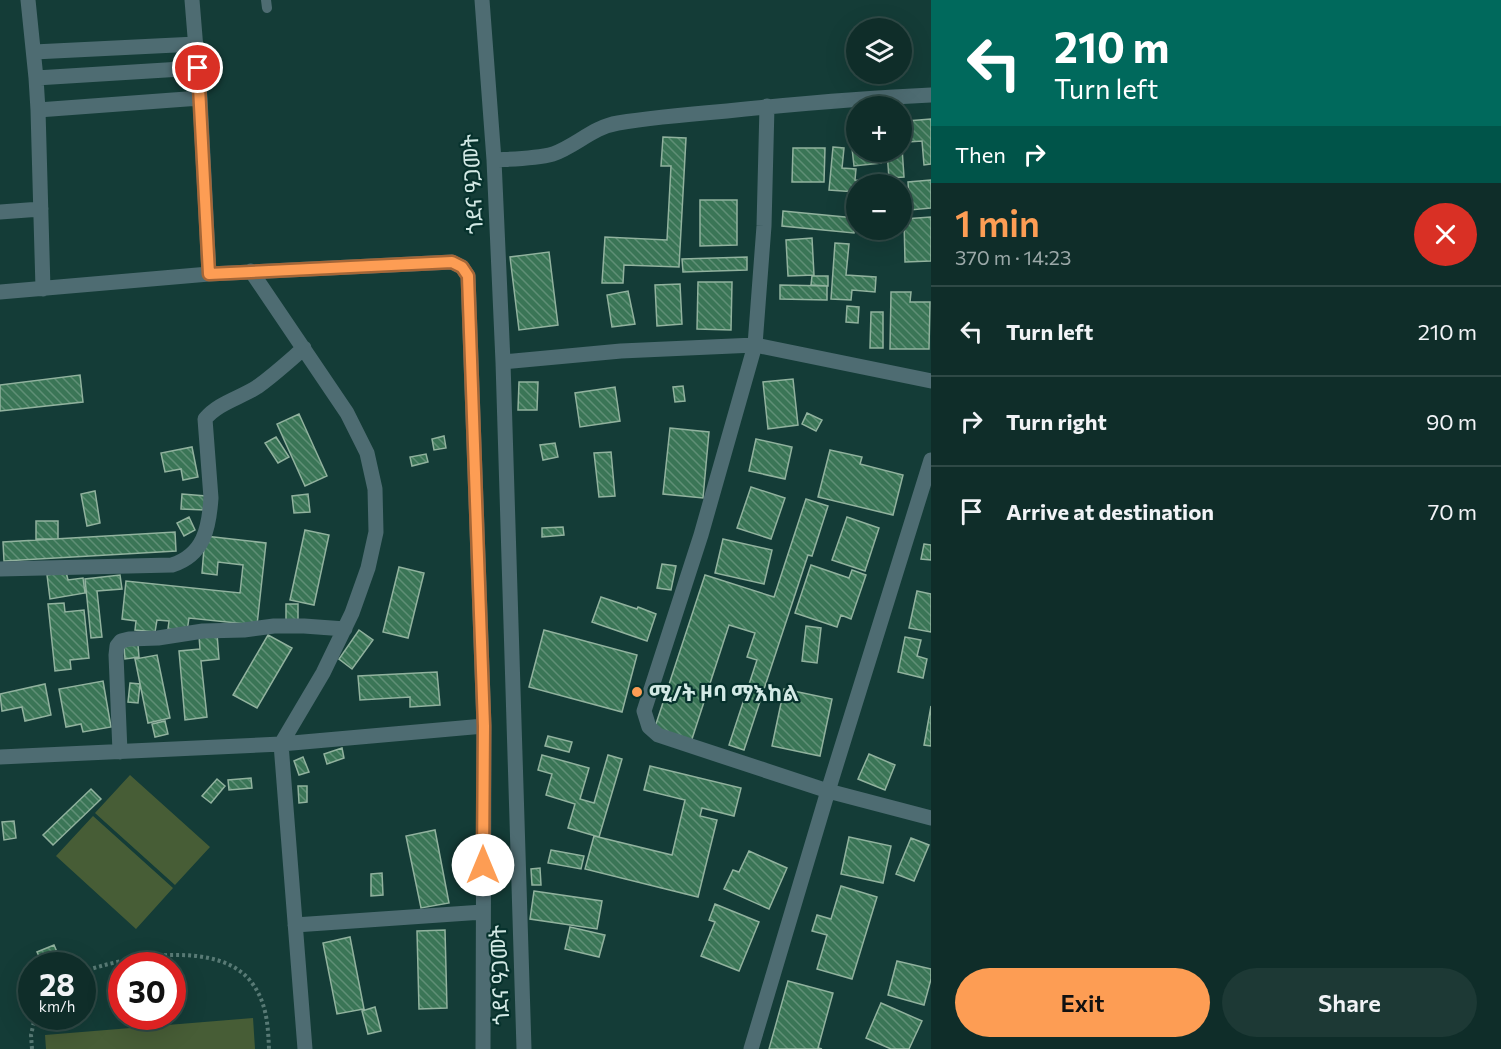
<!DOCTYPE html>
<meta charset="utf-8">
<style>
:root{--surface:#0f2d29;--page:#1d3935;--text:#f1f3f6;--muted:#9ba8a8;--line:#2f4946;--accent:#fd9d54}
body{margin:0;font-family:Commissioner,"Noto Sans Ethiopic",sans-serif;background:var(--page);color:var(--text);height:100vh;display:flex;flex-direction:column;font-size:22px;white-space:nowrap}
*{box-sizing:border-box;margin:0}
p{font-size:20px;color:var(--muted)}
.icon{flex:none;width:33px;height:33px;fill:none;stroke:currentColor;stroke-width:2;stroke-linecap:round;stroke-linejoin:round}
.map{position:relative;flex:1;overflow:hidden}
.details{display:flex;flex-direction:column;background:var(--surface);width:570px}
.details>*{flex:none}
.guide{background:#00695c;color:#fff;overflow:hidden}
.tools{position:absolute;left:846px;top:18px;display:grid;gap:12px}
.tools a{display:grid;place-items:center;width:66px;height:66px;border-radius:50%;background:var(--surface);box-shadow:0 6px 24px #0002,0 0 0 2px var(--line);font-size:30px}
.speed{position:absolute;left:18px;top:952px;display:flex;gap:12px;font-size:30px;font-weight:700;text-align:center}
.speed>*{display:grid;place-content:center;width:78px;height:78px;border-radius:50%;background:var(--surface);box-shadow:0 6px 24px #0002,0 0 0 2px var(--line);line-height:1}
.speed small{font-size:15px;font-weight:400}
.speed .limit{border:9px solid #d22;background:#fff;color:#111}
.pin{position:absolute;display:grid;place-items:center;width:51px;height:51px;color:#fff;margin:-26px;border:3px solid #fff;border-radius:50%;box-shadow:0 2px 6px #0007}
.me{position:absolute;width:66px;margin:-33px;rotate:0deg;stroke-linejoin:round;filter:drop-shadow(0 0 4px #0008)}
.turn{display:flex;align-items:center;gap:21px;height:126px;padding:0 24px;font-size:27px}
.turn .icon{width:78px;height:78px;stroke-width:2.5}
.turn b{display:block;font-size:42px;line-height:51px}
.then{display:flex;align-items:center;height:57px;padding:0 24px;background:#0003;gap:12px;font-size:22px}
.round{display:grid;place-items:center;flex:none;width:63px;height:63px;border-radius:32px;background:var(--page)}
.headline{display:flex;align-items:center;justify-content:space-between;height:102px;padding:0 24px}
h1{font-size:36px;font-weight:600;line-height:45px;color:var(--accent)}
.button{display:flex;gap:12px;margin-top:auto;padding:12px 24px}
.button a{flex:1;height:69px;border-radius:36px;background:var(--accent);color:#111;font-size:24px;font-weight:600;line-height:69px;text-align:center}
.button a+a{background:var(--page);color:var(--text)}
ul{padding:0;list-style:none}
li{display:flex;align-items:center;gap:18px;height:90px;padding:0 24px;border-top:2px solid var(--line)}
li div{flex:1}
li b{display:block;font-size:22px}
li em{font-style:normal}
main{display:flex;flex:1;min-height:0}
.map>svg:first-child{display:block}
.pitch{fill:#475d36}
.building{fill:url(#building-back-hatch);stroke:#91b29e;stroke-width:1.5}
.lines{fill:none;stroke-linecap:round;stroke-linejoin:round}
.path{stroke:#587a75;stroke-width:4;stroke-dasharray:3 3;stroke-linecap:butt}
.service{stroke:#4e6c72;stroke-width:10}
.minor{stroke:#4e6c72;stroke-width:15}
.route-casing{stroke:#a46637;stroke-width:15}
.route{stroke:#fd9d54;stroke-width:10}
.poi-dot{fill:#fd9d54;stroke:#07322d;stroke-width:2}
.labels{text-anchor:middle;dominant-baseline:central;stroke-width:4.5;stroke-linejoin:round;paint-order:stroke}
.street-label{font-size:22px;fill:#d3e9e5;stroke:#07322d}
.poi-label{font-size:22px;font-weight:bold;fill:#d3e9e5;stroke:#07322d;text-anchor:start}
</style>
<main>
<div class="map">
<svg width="931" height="1049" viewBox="0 0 931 1049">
<defs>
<pattern id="building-back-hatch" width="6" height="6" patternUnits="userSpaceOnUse" patternTransform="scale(1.5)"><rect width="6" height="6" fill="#3a7556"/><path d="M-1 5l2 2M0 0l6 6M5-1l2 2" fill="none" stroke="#5f8f76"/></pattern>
</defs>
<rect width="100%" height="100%" fill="#143c37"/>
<!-- pitch -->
<path class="pitch" d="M130,775L210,847L175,885L95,813Z
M93,816L173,888L136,929L56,856Z
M253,1018L255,1049H46L45,1035Z"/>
<!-- building -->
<path class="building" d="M931,119V164L924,165L922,141L908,142L907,121Z
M663,137L686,138L679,267L624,265L623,283H602L605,237L667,240L671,166H661Z
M856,138V152H879L881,163L854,166L851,139Z
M833,147L844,148L842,168L856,169L855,180L873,182V184H856V192L829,190Z
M793,148H825L824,182H792Z
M902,148L904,177L889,178L887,152H902Z
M931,180V208L910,210L908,182Z
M700,200H737V245L700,246Z
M783,211L855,218L854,233L782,226Z
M931,217V261L905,262L904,219Z
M812,238L814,275L788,276L786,240Z
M835,243L849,244L846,275L876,277L875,292L852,290L851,300L831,299Z
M549,252L558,325L519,330L510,257Z
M747,257V270L683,272L682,259Z
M812,276H828V286L811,285Z
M698,282H732L731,330L697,329Z
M680,284L682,324L657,326L655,285Z
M780,285L827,286V300L780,299Z
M628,291L635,324L612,327L607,295Z
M891,292H911L910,302H930L929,349H890Z
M847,306L859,307L858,323L846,322Z
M871,312H883V348H870Z
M80,375L83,402L0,411V385Z
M793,379L798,425L768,429L763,382Z
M519,382H538L537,410H518Z
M683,386L685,401L675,402L673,387Z
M615,387L620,421L580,427L575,393Z
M807,413L822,420L816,431L802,424Z
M299,414L327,476L305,486L277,424Z
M670,428L709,432L703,498L663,494Z
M444,436L446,448L434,450L432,439Z
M276,437L289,457L278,463L265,443Z
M756,439L792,447L785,479L749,471Z
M555,443L558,457L543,460L540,445Z
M192,447L198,477L183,480L181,469L165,472L161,453Z
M830,450L862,457L860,464L903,475L893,515L818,497Z
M611,452L615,496L599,497L594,453Z
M426,454L428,462L412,466L410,457Z
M751,487L785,498L771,539L737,528Z
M95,491L100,523L87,526L81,494Z
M182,494L206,496L205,510L181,509Z
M308,494L310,512L294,513L292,496Z
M806,499L828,506L812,556L808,555L744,750L729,745L757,660L747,657L755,633L729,625L691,742L654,730L705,575L774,597Z
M189,517L195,530L184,536L177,523Z
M847,517L879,528L865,571L832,560Z
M36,521H58V539H36Z
M563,527L564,535L542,537V528Z
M305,530L329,535L314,605L290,600Z
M175,532L176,551L4,561L3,542Z
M205,536L266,543L257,625L189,618L187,631L168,629L169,621L157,620L155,632L135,630L136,621L122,619L126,581L240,593L243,565L218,562L217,575L202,573Z
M723,539L772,550L764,584L715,573Z
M924,544L931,545V560L921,559Z
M662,564L676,566L671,590L657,588Z
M811,565L849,578L852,570L866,575L851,619L841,615L837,627L795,613Z
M399,567L424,573L408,638L383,632Z
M66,572L68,580L83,578L85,593L50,599L47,575Z
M120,575L122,589L97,591L102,637L91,638L85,579Z
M917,591L931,594V632L909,628Z
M601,597L637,609L638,607L656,614L647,641L592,622Z
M64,603L65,612L84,610L89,658L70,660L71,669L55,671L48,604Z
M286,604H298V621L286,622Z
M806,626L821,628L817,663L802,661Z
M359,630L373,640L352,669L339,659Z
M544,630L637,655L622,712L529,687Z
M217,634L219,659L201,661L207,717L185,720L179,651L200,649L199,636Z
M268,635L292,648L257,708L233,695Z
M905,637L921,640L917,656L927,659L923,678L898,672Z
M138,645L139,657L125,659L124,646Z
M157,655L170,718L148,723L135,659Z
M437,672L440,705L410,707V697L360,700L358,676Z
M103,681L111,727L83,732L81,724L66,727L59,689Z
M130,683L140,684L138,703L128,702Z
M45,684L51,715L25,721L22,707L2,711L0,694Z
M784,689L832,699L820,756L772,746Z
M931,706V746L924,745Z
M165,721L168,734L155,737L152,724Z
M548,736L572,742L569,752L545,746Z
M342,748L344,758L327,764L324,754Z
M869,754L895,765L885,790L858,779Z
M542,755L589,768L580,799L594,803L608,755L622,759L599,837L568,828L575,804L546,795L552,774L538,770Z
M303,757L309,772L299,775L294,761Z
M650,766L741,788L734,816L702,808L700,816L717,820L698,897L585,869L594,836L672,855L685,800L644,790Z
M251,778L252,788L229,790L228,780Z
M217,779L225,786L211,803L202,796Z
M298,786H307V802L299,803Z
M91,789L101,799L53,845L43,835Z
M14,821L16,838L4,840L2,822Z
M435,830L449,903L421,908L406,836Z
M849,837L891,846L883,883L841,874Z
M911,838L929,845L914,881L896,874Z
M551,850L584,856L581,869L548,863Z
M749,851L787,868L769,909L724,889L733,870L739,872Z
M540,868L541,885H532L531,869Z
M382,873L383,895L371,896V874Z
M841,886L877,897L852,979L817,969L827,935L812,931L817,915L831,919Z
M534,891L602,901L597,929L530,919Z
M715,904L759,922L739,971L701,956L715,922L709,920Z
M570,927L605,935L599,957L565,949Z
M445,930L447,1008L419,1009L417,931Z
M350,937L364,1009L337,1014L323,943Z
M54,945L57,952L40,958L37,952Z
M897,961L931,969V979L924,1005L888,995Z
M788,981L833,993L818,1048L822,1049H769Z
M881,1003L922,1021L909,1049H891L866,1038Z
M375,1007L381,1031L368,1034L362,1011Z"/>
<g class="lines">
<!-- path -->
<path class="path" d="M82,972C127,956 220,939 252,983C267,1003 268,1026 269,1049
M32,1049L31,1035L35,1017"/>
<!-- service -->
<path class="service" d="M266,0L267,8"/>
<!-- minor -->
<path class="minor" d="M28,0L36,78L38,110L43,289
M192,0L200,98L209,274
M482,0L494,160L503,362L524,1049
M34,52L196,44
M36,78L198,68
M767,106L764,226L755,345L701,535L644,711L649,727L658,735L828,791L931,818
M38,110L200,98
M494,160C513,159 534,159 553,154C576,146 593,127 618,123C654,117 691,114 727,111C795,104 863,98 931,95
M0,212L41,209
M251,271L347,413L367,453L375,489L376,532L368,568L352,613L323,673L281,744L305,1049
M0,292L209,274L452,262L462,267L468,276L484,726
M503,362L621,351L755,345L931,381
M0,569L172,565C204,555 209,528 211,498L205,419C218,403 240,398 257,387C274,375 289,361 304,348
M120,752L116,655L117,646L121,641L129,639L158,638L203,631L244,630L274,626H304L345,629
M0,757L281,744L484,726L483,1049
M295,925L483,912
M751,1049L828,791L931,460"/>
</g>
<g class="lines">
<defs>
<path id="route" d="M198,68L209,274L452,262L462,267L468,276L484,726L483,865"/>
</defs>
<!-- route casing -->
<use href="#route" class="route-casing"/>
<!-- route -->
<use href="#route" class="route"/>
</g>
<!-- markers -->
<circle class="poi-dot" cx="637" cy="692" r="6"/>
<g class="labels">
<!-- street labels -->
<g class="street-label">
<text transform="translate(472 184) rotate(-93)">ጎደና ዓጋመት</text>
<text transform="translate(499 975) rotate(-92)">ጎደና ዓጋመት</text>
</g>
<!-- poi labels -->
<g class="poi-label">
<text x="649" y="692">ሚ/ት ዞባ ማእከል</text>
</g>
</g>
</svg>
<div class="tools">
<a><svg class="icon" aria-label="layers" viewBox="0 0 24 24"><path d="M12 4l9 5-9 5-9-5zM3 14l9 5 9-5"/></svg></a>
<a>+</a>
<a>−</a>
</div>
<div class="speed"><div>28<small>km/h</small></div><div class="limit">30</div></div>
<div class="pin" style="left:198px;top:68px;background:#d93025"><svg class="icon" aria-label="arrive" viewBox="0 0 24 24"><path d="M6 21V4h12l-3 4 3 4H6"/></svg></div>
<svg class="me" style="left:483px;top:865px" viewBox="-20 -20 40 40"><circle r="19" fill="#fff"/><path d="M0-13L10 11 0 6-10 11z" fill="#fd9d54"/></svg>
</div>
<section class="details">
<div class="guide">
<div class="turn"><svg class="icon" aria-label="left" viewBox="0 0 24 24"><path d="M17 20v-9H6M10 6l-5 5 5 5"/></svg><div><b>210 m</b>Turn left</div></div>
<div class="then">Then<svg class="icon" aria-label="right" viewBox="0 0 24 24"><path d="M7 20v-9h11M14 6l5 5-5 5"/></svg></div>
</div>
<div class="headline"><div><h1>1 min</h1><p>370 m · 14:23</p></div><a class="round" style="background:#d93025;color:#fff"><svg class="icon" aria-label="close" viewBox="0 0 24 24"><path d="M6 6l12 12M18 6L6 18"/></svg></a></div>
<ul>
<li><svg class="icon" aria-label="left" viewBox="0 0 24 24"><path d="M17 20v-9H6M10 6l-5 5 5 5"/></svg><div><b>Turn left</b></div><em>210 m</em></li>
<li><svg class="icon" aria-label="right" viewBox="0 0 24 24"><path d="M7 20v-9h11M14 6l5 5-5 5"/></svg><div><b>Turn right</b></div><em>90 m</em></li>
<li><svg class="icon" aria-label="arrive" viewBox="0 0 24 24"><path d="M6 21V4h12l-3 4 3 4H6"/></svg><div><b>Arrive at destination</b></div><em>70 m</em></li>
</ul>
<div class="button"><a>Exit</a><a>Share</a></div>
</section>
</main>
